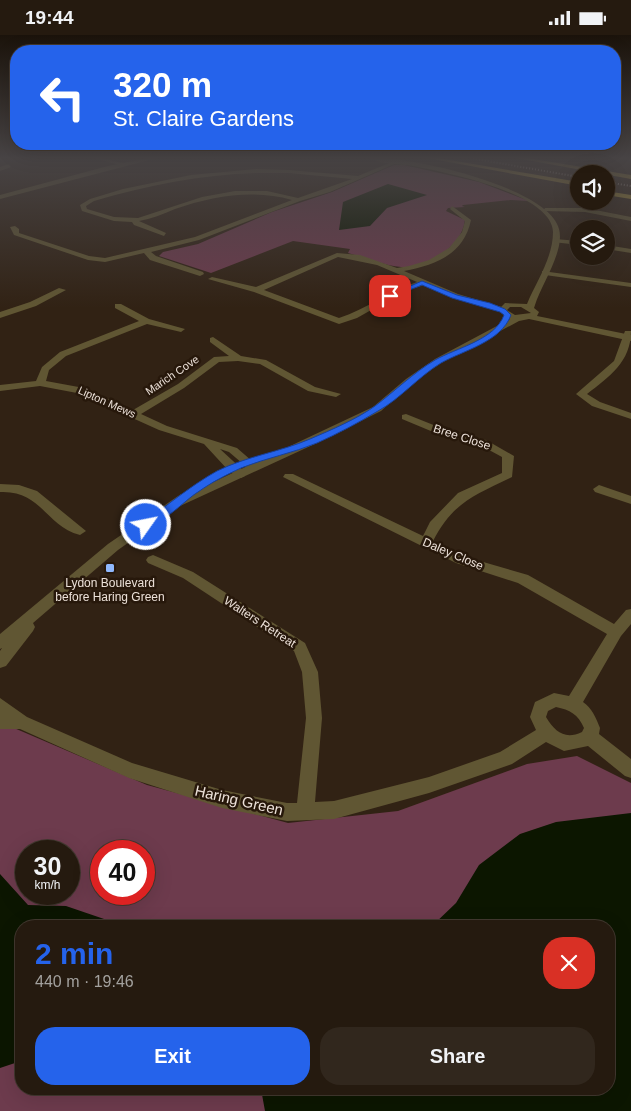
<!DOCTYPE html>
<meta charset="utf-8">
<style>
:root{--surface:#251a0f;--page:#31271d;--text:#f1f3f6;--muted:#a3a19e;--line:#42382f;--accent:#2563eb}
body{margin:0;font-family:Helvetica,sans-serif;background:var(--page);color:var(--text);height:100vh;display:flex;flex-direction:column;font-size:19px;white-space:nowrap}
*{box-sizing:border-box;margin:0}
p{font-size:16px;color:var(--muted)}
.icon{flex:none;width:28px;height:28px;fill:none;stroke:currentColor;stroke-width:2;stroke-linecap:round;stroke-linejoin:round}
.map{position:relative;flex:1;overflow:hidden}
.sheet{position:absolute;left:15px;top:885px;width:600px;height:175px;display:flex;flex-direction:column;background:var(--surface);border-radius:20px;box-shadow:0 5px 20px #0002,0 0 0 1px var(--line)}
.sheet>*{flex:none}
.hud{position:absolute;left:10px;top:10px;width:611px;height:105px;border-radius:20px;box-shadow:0 5px 20px #0002,0 0 0 1px var(--line);background:#2563eb;color:#fff;overflow:hidden}
.tools{position:absolute;left:570px;top:130px;display:grid;gap:10px}
.tools a{display:grid;place-items:center;width:45px;height:45px;border-radius:50%;background:var(--surface);box-shadow:0 5px 20px #0002,0 0 0 1px var(--line);font-size:25px}
.speed{position:absolute;left:15px;top:805px;display:flex;gap:10px;font-size:25px;font-weight:700;text-align:center}
.speed>*{display:grid;place-content:center;width:65px;height:65px;border-radius:50%;background:var(--surface);box-shadow:0 5px 20px #0002,0 0 0 1px var(--line);line-height:1}
.speed small{font-size:12px;font-weight:400}
.speed .limit{border:8px solid #d22;background:#fff;color:#111}
.pin{position:absolute;display:grid;place-items:center;width:42px;height:42px;color:#fff;margin:-21px;border-radius:10px;box-shadow:0 2px 8px #0006}
.me{position:absolute;width:55px;margin:-28px;rotate:57deg;stroke-linejoin:round;filter:drop-shadow(0 0 4px #0008)}
.turn{display:flex;align-items:center;gap:18px;height:105px;padding:0 20px;font-size:22px}
.turn .icon{width:65px;height:65px;stroke-width:2.5}
.turn b{display:block;font-size:35px;line-height:42px}
.round{display:grid;place-items:center;flex:none;width:52px;height:52px;border-radius:20px;background:var(--page)}
.overview{display:flex;align-items:center;justify-content:space-between;height:85px;padding:0 20px}
h1{font-size:30px;font-weight:800;line-height:38px;color:var(--accent)}
.action{display:flex;gap:10px;margin-top:auto;padding:10px 20px}
.action a{flex:1;height:58px;border-radius:20px;background:var(--accent);color:#fff;font-size:20px;font-weight:800;line-height:58px;text-align:center}
.action a+a{background:var(--page);color:var(--text)}
.status{display:flex;justify-content:space-between;align-items:center;height:35px;padding:0 25px;background:var(--surface);direction:ltr}
.status svg{height:14px;fill:currentColor}
.map>svg:first-child{display:block}
.green{fill:#6d3b4d;fill-rule:evenodd}
.water{fill:#0c1600}
.lines{fill:none;stroke-linecap:round;stroke-linejoin:round}
.minor{fill:#605633;fill-rule:evenodd}
.tertiary{fill:#605633;fill-rule:evenodd}
.motorway{fill:#b19836;fill-rule:evenodd}
.rail{stroke:#ada197;stroke-width:2;stroke-dasharray:1 2;stroke-linecap:butt}
.route{fill:#2563eb;stroke:#184099}
.poi-dot{fill:#8fb8fd;stroke:#27180b;stroke-width:2}
.labels{text-anchor:middle;dominant-baseline:central;stroke-width:5;stroke-linejoin:round;paint-order:stroke}
.far-street-label{font-size:11px;fill:#ece1d9;stroke:#27180b}
.street-label{font-size:12px;fill:#ece1d9;stroke:#27180b}
.poi-label{font-size:12px;fill:#ece1d9;stroke:#27180b}
.near-street-label{font-size:15px;fill:#ece1d9;stroke:#27180b}
</style>
<div class="status"><b>19:44</b><svg viewBox="0 0 49 12"><path d="M0 12V9h3v3zM5 12V6h3v6zM10 12V3h3v9zM15 12V0h3v12zM26 1h20v11H26zM47 4h2v5h-2z"/></svg></div>
<div class="map">
<svg width="631" height="1076" viewBox="0 0 631 1076">
<rect width="100%" height="100%" fill="#312214"/>
<!-- green -->
<path class="green" d="M394,130H404L479,147L529,166L511,165L463,170L462,171L465,172L448,173L446,176L465,185C462,212 427,234 401,232C385,231 364,222 348,218L350,214L293,206L211,238L159,221L163,217L198,209L272,177L332,157Z
M0,687L147,750L288,788L398,776L527,729L577,721L631,748V1076H0ZM26,816H69V859H26ZM101,816H144V859H101ZM21,891H609V1054H21Z"/>
<!-- water -->
<path class="water" d="M388,149L427,160L387,173L370,191L339,195L343,167Z
M631,778V1076H265L261,1054H609V891H432L456,868L479,830L520,799L556,787Z
M0,839L28,870L66,871L107,885L145,886L155,891H21V1026L0,1033Z"/>
<g class="lines">
<!-- minor -->
<path class="minor" d="M94,123H102L126,129L123,131Z
M617,123H631V126Z
M394,126L399,127L330,157L300,166L199,205L151,217L156,221L203,237L204,239L200,241L150,225L144,218L105,227L88,225L14,200L10,192L15,191L19,194V198L89,221L105,223L195,202L292,165C253,154 213,161 175,174C163,179 151,184 139,186L166,198L164,201L134,190L132,187L114,186L82,176L80,170L90,164L123,154L191,140L256,134L289,135L358,141ZM256,138H289L352,144L298,163L267,156H235L202,162L138,183L114,182L87,174L86,171L94,166C148,150 200,140 256,138Z
M9,129L11,132L0,136V132Z
M452,171L471,185C464,219 436,230 404,236L458,259L505,273V277L452,263L424,250L403,257L357,283L339,289L254,257L208,244L212,242L256,252L337,218L360,220L397,233L409,231L429,225L449,213L462,197L465,186L450,174ZM338,222L377,230L417,247C389,256 367,274 339,283L264,255Z
M545,173H585L631,182V186L585,177L543,176Z
M555,204L579,206V210L553,207Z
M606,210L631,214V218L606,214Z
M542,236L631,248V252L545,240H542Z
M59,253L66,255L36,271L0,283V277L30,267Z
M115,269H121L149,284L185,294L181,297L147,289L66,321L49,335L46,346L84,353L133,375L178,349L214,322L229,321L210,307V303L213,302L241,321L266,325L315,352L341,359L336,362L308,356L260,329L238,326L219,327L184,353L141,379L167,391L237,413L259,432L253,435L249,434L229,417L220,414L245,437V441L241,443L228,435L204,409L159,395L77,358L40,351L0,356V350L36,346L42,332L60,317L139,286L115,273Z
M625,296H631C631,327 609,342 587,359L600,367L631,378V384L592,371L576,359L614,326Z
M406,379L446,395L486,405L514,421L512,442C475,460 453,467 433,506L466,522L528,540L614,589L626,575L631,574V589L621,601L583,667C592,673 596,683 600,693L599,699L631,724V743L625,741L588,711L564,716L546,707L512,729L429,758L334,784L287,786L222,773L129,743L20,694H0V663L27,682L132,728L222,755L287,768H297L306,683L302,637L294,616L183,543L148,528L146,525L148,522L153,520L193,537L305,608L318,637L322,683L315,767L334,766L429,742L500,717L536,695L530,682L535,667L554,658L569,661L607,599L518,548L456,528L283,442L285,439H293L423,501L430,487L458,458L502,438V422L478,409L438,399L402,384V380ZM556,672C570,675 578,679 584,693L582,697C565,705 555,697 546,682L548,676Z
M0,449L19,450L37,456L86,496L80,500C45,491 42,455 0,457Z
M599,450L631,461V469L595,457L593,454Z"/>
<!-- tertiary -->
<path class="tertiary" d="M148,123H157L0,164V160L108,131Z
M368,123C407,120 549,152 559,194C565,216 541,250 535,270L534,273L539,277L537,281L631,300V306L529,284L519,286L441,328L412,348L381,376L317,408L180,471L118,515L33,588L35,592L33,596L6,631L0,633V616L2,613L0,614V599L108,509L181,459H188L373,372L406,344L435,324L510,284L498,275L505,268L527,269C536,247 553,223 553,197C552,158 444,137 413,131C400,129 380,129 368,123ZM510,272H521L531,278L515,280L507,275Z"/>
<!-- motorway -->
<path class="motorway" d="M427,123H438L579,147V151Z
M516,123H527L631,140V144Z
M606,156L631,160V164L606,160Z"/>
<!-- rail -->
<path class="rail" d="M470,123L579,142
M606,147L631,151"/>
</g>
<!-- sky -->
<linearGradient id="sky" x2="0" y2="1"><stop stop-color="#1b130b"/><stop offset="0.45" stop-color="#484445"/><stop offset="1" stop-color="#484445" stop-opacity="0"/></linearGradient>
<rect width="631" height="273" fill="url(#sky)"/>
<!-- route -->
<path class="route" d="M422,246L457,260L490,268L505,274L511,280C501,307 464,315 441,328C418,342 400,364 378,376C358,388 337,399 317,408C293,418 266,423 241,433C226,440 212,447 198,457C186,464 156,496 142,492V488C167,471 190,451 217,436C247,421 280,417 310,404C331,395 357,384 375,371C395,356 413,338 435,325C456,313 495,305 504,280L500,277L452,263L422,250L392,262L387,261Z"/>
<!-- markers -->
<rect class="poi-dot" x="105" y="528" width="10" height="10" rx="2.5"/>
<g class="labels">
<!-- far-street labels -->
<g class="far-street-label">
<text transform="translate(172 340) rotate(-34)">Marich Cove</text>
<text transform="translate(107 367) rotate(24)">Lipton Mews</text>
</g>
<!-- street labels -->
<g class="street-label">
<text transform="translate(462 402) rotate(18)">Bree Close</text>
<text transform="translate(453 519) rotate(23)">Daley Close</text>
<text transform="translate(260 587) rotate(33)">Walters Retreat</text>
</g>
<!-- poi labels -->
<g class="poi-label">
<text x="110" y="548">Lydon Boulevard<tspan x="110" dy="14">before Haring Green</tspan></text>
</g>
<!-- near-street labels -->
<g class="near-street-label">
<text transform="translate(239 765) rotate(13)">Haring Green</text>
</g>
</g>
</svg>
<div class="tools">
<a><svg class="icon" aria-label="sound" viewBox="0 0 24 24"><path d="M4 9h4l5-4v14l-5-4H4zM17 9q2 3 0 6"/></svg></a>
<a><svg class="icon" aria-label="layers" viewBox="0 0 24 24"><path d="M12 4l9 5-9 5-9-5zM3 14l9 5 9-5"/></svg></a>
</div>
<div class="speed"><div>30<small>km/h</small></div><div class="limit">40</div></div>
<div class="pin" style="left:390px;top:261px;background:#d93025"><svg class="icon" aria-label="arrive" viewBox="0 0 24 24"><path d="M6 21V4h12l-3 4 3 4H6"/></svg></div>
<svg class="me" style="left:146px;top:490px" viewBox="-20 -20 40 40"><circle r="17" fill="#2563eb" stroke="#fff" stroke-width="3"/><path d="M0-11L8 9 0 5-8 9z" fill="#fff"/></svg>
<div class="hud">
<div class="turn"><svg class="icon" aria-label="left" viewBox="0 0 24 24"><path d="M17 20v-9H6M10 6l-5 5 5 5"/></svg><div><b>320 m</b>St. Claire Gardens</div></div>
</div>
<section class="sheet">
<div class="overview"><div><h1>2 min</h1><p>440 m · 19:46</p></div><a class="round" style="background:#d93025;color:#fff"><svg class="icon" aria-label="close" viewBox="0 0 24 24"><path d="M6 6l12 12M18 6L6 18"/></svg></a></div>
<div class="action"><a>Exit</a><a>Share</a></div>
</section>
</div>
